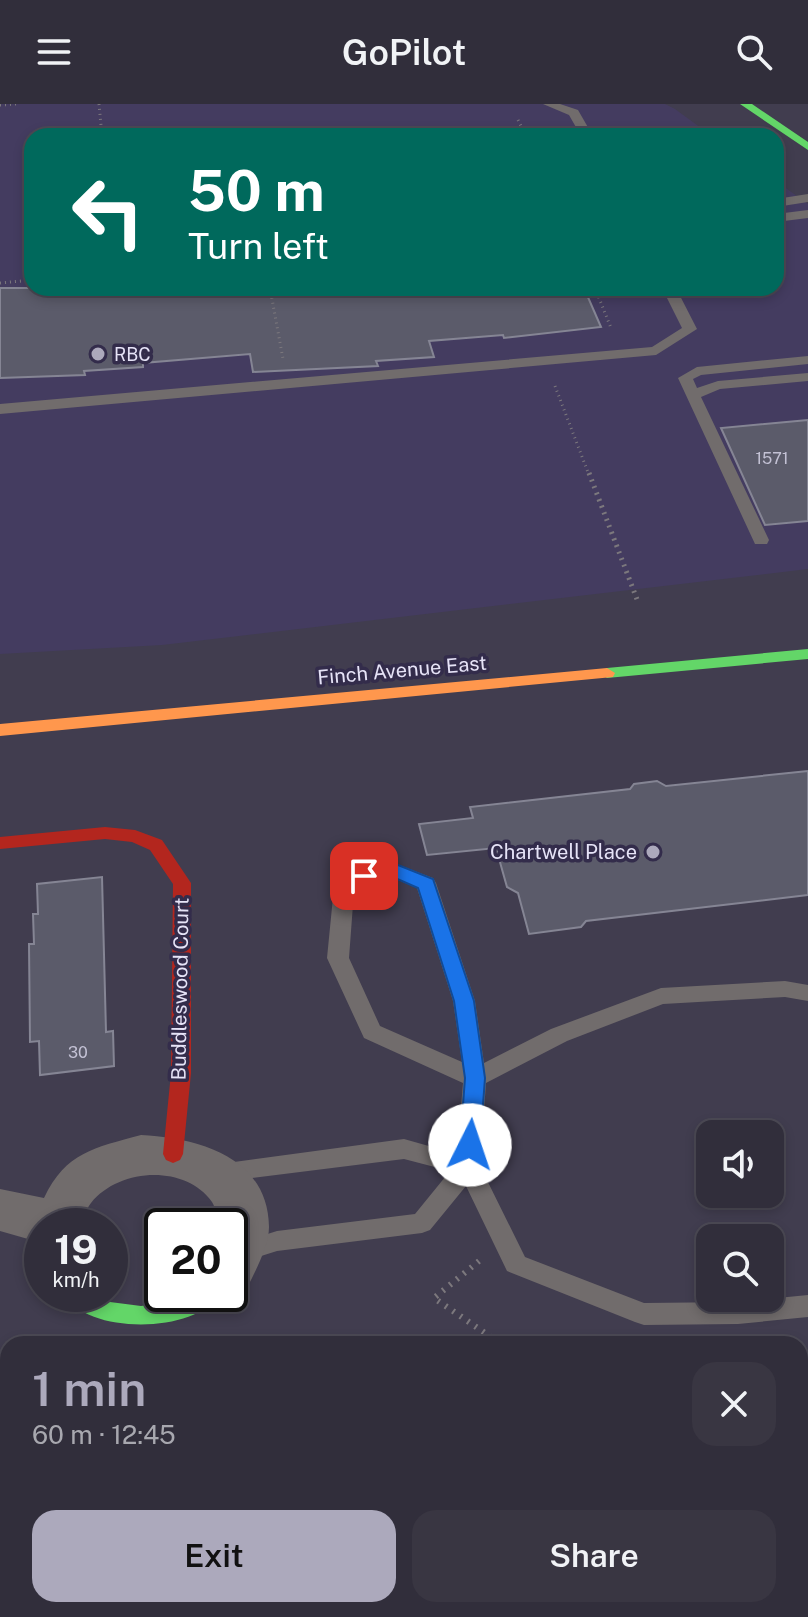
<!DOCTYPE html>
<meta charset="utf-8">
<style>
:root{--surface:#312e3b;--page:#393642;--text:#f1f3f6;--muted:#a8a8af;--line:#4c4a55;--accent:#aca9bc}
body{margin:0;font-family:"Public Sans",sans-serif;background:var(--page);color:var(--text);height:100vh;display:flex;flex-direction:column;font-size:30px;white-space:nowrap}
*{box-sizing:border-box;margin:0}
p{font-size:26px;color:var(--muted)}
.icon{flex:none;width:44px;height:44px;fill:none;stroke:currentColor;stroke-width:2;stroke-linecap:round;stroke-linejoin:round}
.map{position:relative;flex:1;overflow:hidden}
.drawer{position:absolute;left:0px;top:1232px;width:808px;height:282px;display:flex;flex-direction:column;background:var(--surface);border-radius:24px 24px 0 0;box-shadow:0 4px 12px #0003,0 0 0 2px var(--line)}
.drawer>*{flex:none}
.banner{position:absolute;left:24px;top:24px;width:760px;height:168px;border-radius:24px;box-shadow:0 4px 12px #0003,0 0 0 2px var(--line);background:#00695c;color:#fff;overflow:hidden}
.fabs{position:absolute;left:696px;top:1016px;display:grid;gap:16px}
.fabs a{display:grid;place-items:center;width:88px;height:88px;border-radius:16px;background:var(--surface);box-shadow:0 4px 12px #0003,0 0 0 2px var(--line);font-size:40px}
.speed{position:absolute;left:24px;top:1104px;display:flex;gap:16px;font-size:40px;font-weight:700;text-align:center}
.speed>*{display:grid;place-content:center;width:104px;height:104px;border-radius:50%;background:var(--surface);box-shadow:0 4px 12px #0003,0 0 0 2px var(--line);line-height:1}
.speed small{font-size:20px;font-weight:400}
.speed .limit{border:4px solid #111;border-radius:12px;background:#fff;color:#111}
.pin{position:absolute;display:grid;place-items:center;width:68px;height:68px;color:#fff;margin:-34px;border-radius:16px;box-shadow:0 4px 12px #0006}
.me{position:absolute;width:88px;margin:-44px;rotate:4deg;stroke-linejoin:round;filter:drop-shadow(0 0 6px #0008)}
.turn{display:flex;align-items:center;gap:28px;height:168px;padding:0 32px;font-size:36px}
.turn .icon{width:104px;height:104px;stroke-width:2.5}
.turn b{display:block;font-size:56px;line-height:68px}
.round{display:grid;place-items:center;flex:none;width:84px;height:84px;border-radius:24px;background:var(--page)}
.headline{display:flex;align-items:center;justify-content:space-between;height:136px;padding:0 32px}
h1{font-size:48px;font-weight:600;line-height:60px;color:var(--accent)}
.button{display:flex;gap:16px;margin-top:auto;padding:16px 32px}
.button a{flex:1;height:92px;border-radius:24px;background:var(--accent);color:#111;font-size:32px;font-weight:600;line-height:92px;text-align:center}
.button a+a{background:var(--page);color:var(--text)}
header{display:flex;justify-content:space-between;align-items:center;height:104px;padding:0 32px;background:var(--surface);font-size:36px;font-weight:600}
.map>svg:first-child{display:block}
.built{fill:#443c60}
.building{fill:#5b5b6a;stroke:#858594;stroke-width:2}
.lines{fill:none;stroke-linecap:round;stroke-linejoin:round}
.path-far2{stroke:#7c787d;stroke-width:3;stroke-dasharray:1 4;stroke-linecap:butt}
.path-far1{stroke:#7c787d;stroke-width:5;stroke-dasharray:2 5;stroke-linecap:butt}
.path{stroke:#7c787d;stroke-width:6;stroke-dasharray:2 7;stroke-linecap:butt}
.lane{fill:#716c6c;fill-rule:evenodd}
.street{fill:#716c6c;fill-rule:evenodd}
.fast{fill:#63d668;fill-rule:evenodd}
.slow{fill:#ff974d;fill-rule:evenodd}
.jam{fill:#b3261e;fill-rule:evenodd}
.route{fill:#1a73e8;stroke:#114b97;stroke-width:2}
.poi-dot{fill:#aca9bc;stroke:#332c4b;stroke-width:3}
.labels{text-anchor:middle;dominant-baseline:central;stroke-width:7;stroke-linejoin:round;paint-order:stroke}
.number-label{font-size:16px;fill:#c3c1d4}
.far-poi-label{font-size:18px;fill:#e6e3f7;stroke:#332c4b;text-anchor:start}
.street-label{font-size:20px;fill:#e6e3f7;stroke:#332c4b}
.poi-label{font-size:20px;fill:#e6e3f7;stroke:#332c4b;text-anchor:end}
</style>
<header><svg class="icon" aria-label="menu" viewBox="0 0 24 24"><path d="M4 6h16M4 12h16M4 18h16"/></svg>GoPilot<svg class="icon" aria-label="search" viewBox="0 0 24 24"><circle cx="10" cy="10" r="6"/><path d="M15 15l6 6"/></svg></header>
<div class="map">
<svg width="808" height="1513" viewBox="0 0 808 1513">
<rect width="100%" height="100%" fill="#413d4f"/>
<!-- built -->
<path class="built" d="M0,0H665L675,5L712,32H32V184H776V77L808,100V465L162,541L0,550Z"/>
<!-- building -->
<path class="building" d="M0,184H584L601,223L504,234L503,231L429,237L434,253L376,257L378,262L253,268L250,250L143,259V263L84,267L85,271L0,274Z
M808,316V417L765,421L721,324Z
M808,667V791L586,817L581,823L529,830L518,789L507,783L496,744L427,751L419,720L473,714L470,703L630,685L634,680L657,677L666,682Z
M102,773L106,928L113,927L114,962L40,971L39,937L30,938L29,840H34L33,810H38L37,780Z"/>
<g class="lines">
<!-- path-far2 -->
<path class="path-far2" d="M99,0L102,32
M0,1L17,0
M518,16L526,32
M0,179L32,176
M270,184L283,255
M595,184L611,224
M555,282L589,371"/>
<!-- path-far1 -->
<path class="path-far1" d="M589,369L638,498"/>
<!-- path -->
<path class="path" d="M479,1157L434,1194L501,1240
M800,1334L808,1337"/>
<!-- lane -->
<path class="lane" d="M543,0H560L578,6L593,32H581L569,11Z
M808,90V98L776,103V95Z
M808,106V114L776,118V110Z
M662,184H676L697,225L656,251L0,310V300L652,243L682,224Z
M808,252V260L701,271L693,275L697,284L718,277L808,269V277L720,285L701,293L769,436L767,440H755L678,274L697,263Z
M383,755L433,774L436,779L475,897L484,959L551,925L661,884L785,877L808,881V897L785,893L663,900L567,937L486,979L480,1062L525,1153L644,1199L738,1198L808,1191V1213L738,1220L644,1221L635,1218L507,1167L466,1082L430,1126L422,1129L277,1147L242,1158L233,1155L230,1148L233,1141L277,1127L415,1110L450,1067L404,1055L220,1078L212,1075L208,1068L212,1061L404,1035L457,1050L463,979L364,934L327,854L334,783L337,778ZM384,770L417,784L453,897L462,958L380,922L349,854L354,787Z"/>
<!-- street -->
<path class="street" d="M141,1031C197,1034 268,1052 269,1123C269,1141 256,1166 248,1182L230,1188V1122H218C217,1114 216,1104 212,1098C185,1060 119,1064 91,1099C86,1105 83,1115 80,1122H42V1139L0,1127V1085L44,1094C66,1048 94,1044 141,1031Z"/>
<!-- fast -->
<path class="fast" d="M740,0H752L808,38V46Z
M808,545V555L607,574L599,569L607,564Z
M65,1190H95L110,1198L141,1202L173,1197L187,1190H218C199,1230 84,1231 65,1190Z"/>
<!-- slow -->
<path class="slow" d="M607,564L615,569L613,573L0,632V620Z"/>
<!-- jam -->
<path class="jam" d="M105,723L135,726L162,736L191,779V969L183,1050L180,1056L173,1059L166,1056L163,1050L171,969L173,780L150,746L132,738L105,735L0,745V733Z"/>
</g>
<!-- route -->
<path class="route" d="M383,755L433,775L474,897L485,974L480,1041L477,1047L470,1049L463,1047L460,1041L465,974L454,897L418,784L384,769L364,779L354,772L357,767Z"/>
<!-- markers -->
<g class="poi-dot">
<circle cx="98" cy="250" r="8"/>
<circle cx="653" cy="748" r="8"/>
</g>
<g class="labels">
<!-- number labels -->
<g class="number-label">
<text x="772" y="354">1571</text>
<text x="78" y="948">30</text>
</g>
<!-- far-poi labels -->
<g class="far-poi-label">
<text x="114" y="250">RBC</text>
</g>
<!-- street labels -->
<g class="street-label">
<text transform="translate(402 566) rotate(-5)">Finch Avenue East</text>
<text transform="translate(180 885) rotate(-89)">Buddleswood Court</text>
</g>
<!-- poi labels -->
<g class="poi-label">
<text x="637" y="748">Chartwell Place</text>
</g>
</g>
</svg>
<div class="fabs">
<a><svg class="icon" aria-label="sound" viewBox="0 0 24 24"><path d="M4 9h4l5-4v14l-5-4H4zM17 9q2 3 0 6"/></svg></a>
<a><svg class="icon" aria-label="search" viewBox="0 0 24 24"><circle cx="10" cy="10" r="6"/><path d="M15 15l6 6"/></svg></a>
</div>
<div class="speed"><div>19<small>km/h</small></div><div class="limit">20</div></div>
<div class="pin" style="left:364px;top:772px;background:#d93025"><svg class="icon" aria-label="arrive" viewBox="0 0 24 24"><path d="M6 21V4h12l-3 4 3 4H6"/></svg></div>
<svg class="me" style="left:470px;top:1041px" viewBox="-20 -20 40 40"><circle r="19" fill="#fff"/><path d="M0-13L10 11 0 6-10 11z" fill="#1a73e8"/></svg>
<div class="banner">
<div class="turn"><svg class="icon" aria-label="left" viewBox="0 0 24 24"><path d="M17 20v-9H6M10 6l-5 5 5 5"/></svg><div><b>50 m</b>Turn left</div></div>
</div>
<section class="drawer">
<div class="headline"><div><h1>1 min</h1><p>60 m · 12:45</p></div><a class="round"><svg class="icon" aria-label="close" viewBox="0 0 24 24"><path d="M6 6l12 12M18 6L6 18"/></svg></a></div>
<div class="button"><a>Exit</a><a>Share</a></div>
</section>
</div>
